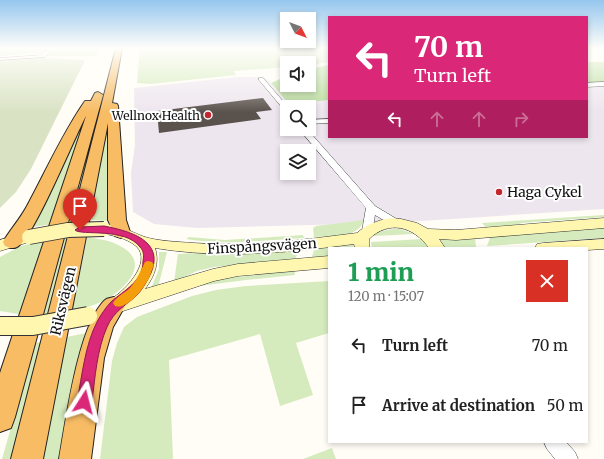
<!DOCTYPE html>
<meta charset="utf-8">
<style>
:root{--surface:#fff;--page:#f6f6f6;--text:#222;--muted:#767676}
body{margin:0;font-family:Merriweather,serif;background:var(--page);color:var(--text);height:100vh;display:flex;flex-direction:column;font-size:15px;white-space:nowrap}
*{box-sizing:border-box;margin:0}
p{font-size:13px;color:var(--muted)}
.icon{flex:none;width:22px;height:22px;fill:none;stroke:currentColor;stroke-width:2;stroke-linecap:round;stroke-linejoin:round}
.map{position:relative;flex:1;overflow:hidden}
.panel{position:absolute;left:328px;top:247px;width:260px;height:196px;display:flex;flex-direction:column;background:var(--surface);border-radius:0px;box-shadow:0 2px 6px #0003}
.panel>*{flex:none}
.hud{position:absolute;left:328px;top:16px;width:260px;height:122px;border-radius:0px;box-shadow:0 2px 6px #0003;background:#db2777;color:#fff;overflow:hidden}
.needle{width:26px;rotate:132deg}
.fabs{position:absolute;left:280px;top:12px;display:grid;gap:8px}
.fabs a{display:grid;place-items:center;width:36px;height:36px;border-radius:0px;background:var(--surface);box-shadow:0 2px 6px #0003;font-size:20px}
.pin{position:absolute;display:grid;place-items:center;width:34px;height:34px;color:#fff;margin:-41px -17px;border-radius:50% 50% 50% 0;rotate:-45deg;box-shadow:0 0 4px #0007}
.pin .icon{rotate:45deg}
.me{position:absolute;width:44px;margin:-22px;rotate:9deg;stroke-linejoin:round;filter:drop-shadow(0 0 3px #0008)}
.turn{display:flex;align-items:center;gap:14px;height:84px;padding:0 20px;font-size:18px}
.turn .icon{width:52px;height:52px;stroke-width:2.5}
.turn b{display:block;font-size:28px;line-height:34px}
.lanes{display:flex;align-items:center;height:38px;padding:0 20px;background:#0003;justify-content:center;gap:20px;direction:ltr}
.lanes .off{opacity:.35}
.round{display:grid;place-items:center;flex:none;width:42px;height:42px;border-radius:0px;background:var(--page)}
.head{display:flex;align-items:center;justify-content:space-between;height:68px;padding:0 20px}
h1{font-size:24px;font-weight:800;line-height:30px;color:#1e9e55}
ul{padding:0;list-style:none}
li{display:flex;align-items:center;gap:12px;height:60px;padding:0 20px}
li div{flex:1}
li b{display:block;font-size:15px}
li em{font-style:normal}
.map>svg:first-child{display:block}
.industrial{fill:#eee6ef;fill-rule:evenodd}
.green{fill:#d5ebbd}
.forest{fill:#b9dc9c}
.cemetery{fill:#d9e3c4}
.building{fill:#5a524d}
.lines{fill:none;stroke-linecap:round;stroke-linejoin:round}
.minor-casing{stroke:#444;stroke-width:1}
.secondary-casing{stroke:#333;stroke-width:1}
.trunk-casing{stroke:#222;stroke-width:2}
.minor{fill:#fff;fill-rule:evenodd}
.secondary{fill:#fff6b0;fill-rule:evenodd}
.trunk{fill:#f7bc64;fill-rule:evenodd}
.secondary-bridge-far1-casing{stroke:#333;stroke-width:16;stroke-linecap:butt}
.secondary-bridge-casing{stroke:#333;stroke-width:20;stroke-linecap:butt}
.secondary-bridge-far1{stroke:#fff6b0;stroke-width:14}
.secondary-bridge{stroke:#fff6b0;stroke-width:18}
.route{fill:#db2777;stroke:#8e194d}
.slow{fill:#f59e0b}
.poi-dot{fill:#c4262e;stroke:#fff;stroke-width:1.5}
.labels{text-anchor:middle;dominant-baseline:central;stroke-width:4;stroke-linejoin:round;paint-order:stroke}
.far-poi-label{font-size:12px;fill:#111;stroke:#fff;text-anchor:end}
.poi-label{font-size:14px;fill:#111;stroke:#fff;text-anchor:start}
.street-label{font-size:14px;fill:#111;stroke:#fff}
</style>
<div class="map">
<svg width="604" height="459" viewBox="0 0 604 459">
<rect width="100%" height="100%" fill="#fffdf5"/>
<!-- industrial -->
<path class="industrial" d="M237,77H265L289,104L329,100V137H587V86L604,85V209L390,223L197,228L154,224L133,212L131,173L135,145L134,88ZM287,107H309V129H287ZM287,151H309V173H287Z"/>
<!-- green -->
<path class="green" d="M0,48H99L97,55L94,56H47L46,55L48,52L0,56Z
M140,48H329V62L309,65V63H287V67L234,71L236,75L150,84L137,83Z
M99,106H103L75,221L70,222Z
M111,108L108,221L90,220Z
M87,111H89L54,224L33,227Z
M604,215V217L522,223L508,227L487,229L482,223Z
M364,220C358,239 330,236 314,237L313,228L316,226Z
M604,227V238L487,246L491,235Z
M392,229H400L414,234L374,236L378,232Z
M303,235L304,238C265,240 225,246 186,239L189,237L225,240Z
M475,236L476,247L445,248L438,238Z
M65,237H71L51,314H43Z
M87,237C98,239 110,240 120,246C151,262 127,287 107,299C96,305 84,308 72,311Z
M49,239L24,315L0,311V257L21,246Z
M422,239L428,248H372L371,242Z
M353,245L354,248H329V258L311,259L315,248Z
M302,248L294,260L214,267L197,271L174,282L178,254Z
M159,252H167L158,287L151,288L159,269Z
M294,268L295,275L246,280L199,286L217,279L256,275Z
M329,281V333L296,343L313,395L280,406L260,334L169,360L173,459H100L112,361L117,343L124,327L137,317L192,296L216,290L246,286Z
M91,332L63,459H41L67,337Z
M44,341L12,459H2L35,343Z
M332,448L336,459H303Z"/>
<!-- forest -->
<path class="forest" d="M587,62H604V82L587,83Z
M329,65V100L289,104L271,83L287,76V85H309V69Z"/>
<!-- cemetery -->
<path class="cemetery" d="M42,58L85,60L31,169L16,192L0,208V61Z"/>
<!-- building -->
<path class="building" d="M263,98L272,110L256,112L261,119L159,133L157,111Z"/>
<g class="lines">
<defs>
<path id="minor" d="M48,48H53L45,57L0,60V58L42,55Z
M259,78H263L288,107L287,112L285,111L259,80Z
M604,82V86L587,87V83Z
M329,119V123L309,124V120Z
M299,129H307L375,206L400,221L401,223L400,225H392L375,215L372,234H364L362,231L366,208Z
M544,442H566L575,452L578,459H555L547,449Z"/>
<path id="secondary" d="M390,218L401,219L417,223L428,229L456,230L604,218V228L456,240L439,239L445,248H429C413,226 389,220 369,239V248H355L354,244C287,253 222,259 155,248C160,263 154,277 145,289L213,269L238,264L329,256V268L238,276L214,281L114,314L107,311L105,306L107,301C122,295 154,262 136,246C125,237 112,236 99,232L97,229L99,226C115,221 130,232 145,237C157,241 180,242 193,243C248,247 303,240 357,233C367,224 377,221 390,218Z
M24,233L29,234L32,238L29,242L0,251V240Z
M604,239V249L587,250V248H535L537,244L543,243Z"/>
<path id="trunk" d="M116,48H122L112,103L117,104L118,106L126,220L130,232L127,236L121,238L115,236L108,220V123L43,459H11Z
M98,92L103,95L15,417L11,428L0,432V373L86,116C74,138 33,240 17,247C13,249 10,248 5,246L3,242C10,230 20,219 27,206C46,171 62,134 85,101H91L95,93Z
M114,297L122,299L125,306L113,327L104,358L91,459H59C66,421 78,325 105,300C107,298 111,298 114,297Z"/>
</defs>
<!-- minor casing -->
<use href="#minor" class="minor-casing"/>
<!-- secondary casing -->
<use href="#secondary" class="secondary-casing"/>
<!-- trunk casing -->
<use href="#trunk" class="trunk-casing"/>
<!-- minor -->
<use href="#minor" class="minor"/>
<!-- secondary -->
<use href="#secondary" class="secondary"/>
<!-- trunk -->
<use href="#trunk" class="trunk"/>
<defs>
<path id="secondary-bridge-far1" d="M29,237L68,230L104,229"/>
<path id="secondary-bridge" d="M0,326H33L88,316"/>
</defs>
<!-- secondary-bridge-far1 casing -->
<use href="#secondary-bridge-far1" class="secondary-bridge-far1-casing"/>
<!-- secondary-bridge casing -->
<use href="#secondary-bridge" class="secondary-bridge-casing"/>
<!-- secondary-bridge-far1 -->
<use href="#secondary-bridge-far1" class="secondary-bridge-far1"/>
<!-- secondary-bridge -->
<use href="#secondary-bridge" class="secondary-bridge"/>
</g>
<!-- sky -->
<linearGradient id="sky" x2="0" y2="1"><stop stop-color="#95c6ee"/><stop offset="0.43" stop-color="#fffefa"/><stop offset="1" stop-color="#fffefa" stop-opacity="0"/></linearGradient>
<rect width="604" height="112" fill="url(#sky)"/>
<!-- route -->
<path class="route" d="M104,226C129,231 165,240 151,273C147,281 143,289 136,296C125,306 114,311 107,327C97,350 95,377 92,402L90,407L84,409L79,407L77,402C82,376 85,345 97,322C100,316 106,307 111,302C124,290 143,282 143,261C144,256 144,251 140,247C125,227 81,236 75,230L80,227Z"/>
<!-- slow -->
<path class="slow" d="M148,261L152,262L154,265C151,271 150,278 146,283C141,292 126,310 115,306L113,303C117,296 125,293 130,288C137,280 140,272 145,262Z"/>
<!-- markers -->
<g class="poi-dot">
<circle cx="208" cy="115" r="4"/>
<circle cx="499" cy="192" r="4"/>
</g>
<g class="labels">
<!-- far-poi labels -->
<g class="far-poi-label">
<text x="200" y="115">Wellnox Health</text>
</g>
<!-- poi labels -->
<g class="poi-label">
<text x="507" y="192">Haga Cykel</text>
</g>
<!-- street labels -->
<g class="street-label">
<text transform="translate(262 246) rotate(-3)">Finspångsvägen</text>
<text transform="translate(63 301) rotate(-77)">Riksvägen</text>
</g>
</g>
</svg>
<div class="fabs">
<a><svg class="needle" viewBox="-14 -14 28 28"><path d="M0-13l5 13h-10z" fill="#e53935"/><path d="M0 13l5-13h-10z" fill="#767676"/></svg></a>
<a><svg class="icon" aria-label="sound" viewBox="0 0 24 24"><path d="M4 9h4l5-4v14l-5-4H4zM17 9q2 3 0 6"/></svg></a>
<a><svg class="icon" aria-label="search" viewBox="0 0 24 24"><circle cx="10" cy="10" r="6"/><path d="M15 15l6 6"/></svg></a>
<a><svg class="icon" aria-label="layers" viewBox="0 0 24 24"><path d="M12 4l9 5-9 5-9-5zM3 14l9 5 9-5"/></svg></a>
</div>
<div class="pin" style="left:80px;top:230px;background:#d93025"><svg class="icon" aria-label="arrive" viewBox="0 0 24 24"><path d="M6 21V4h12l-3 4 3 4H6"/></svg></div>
<svg class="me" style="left:84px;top:402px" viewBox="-20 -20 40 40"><path d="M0-17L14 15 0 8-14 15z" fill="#db2777" stroke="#fff" stroke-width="4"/></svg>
<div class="hud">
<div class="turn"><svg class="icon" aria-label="left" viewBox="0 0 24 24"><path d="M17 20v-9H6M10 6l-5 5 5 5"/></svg><div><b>70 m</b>Turn left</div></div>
<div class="lanes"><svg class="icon" aria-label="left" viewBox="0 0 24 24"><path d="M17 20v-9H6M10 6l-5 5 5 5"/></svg><svg class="icon off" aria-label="ahead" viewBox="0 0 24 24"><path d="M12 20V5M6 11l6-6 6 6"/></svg><svg class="icon off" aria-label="ahead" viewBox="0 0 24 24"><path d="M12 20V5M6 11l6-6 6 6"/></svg><svg class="icon off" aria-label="right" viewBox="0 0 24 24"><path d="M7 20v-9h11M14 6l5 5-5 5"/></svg></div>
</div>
<section class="panel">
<div class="head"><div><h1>1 min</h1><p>120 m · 15:07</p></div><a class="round" style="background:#d93025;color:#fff"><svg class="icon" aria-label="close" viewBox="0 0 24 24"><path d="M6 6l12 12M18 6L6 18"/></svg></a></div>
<ul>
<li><svg class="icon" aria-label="left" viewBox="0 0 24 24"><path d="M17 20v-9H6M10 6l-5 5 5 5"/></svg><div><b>Turn left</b></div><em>70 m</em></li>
<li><svg class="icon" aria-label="arrive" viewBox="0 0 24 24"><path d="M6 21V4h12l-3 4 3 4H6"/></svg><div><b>Arrive at destination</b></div><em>50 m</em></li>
</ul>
</section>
</div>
